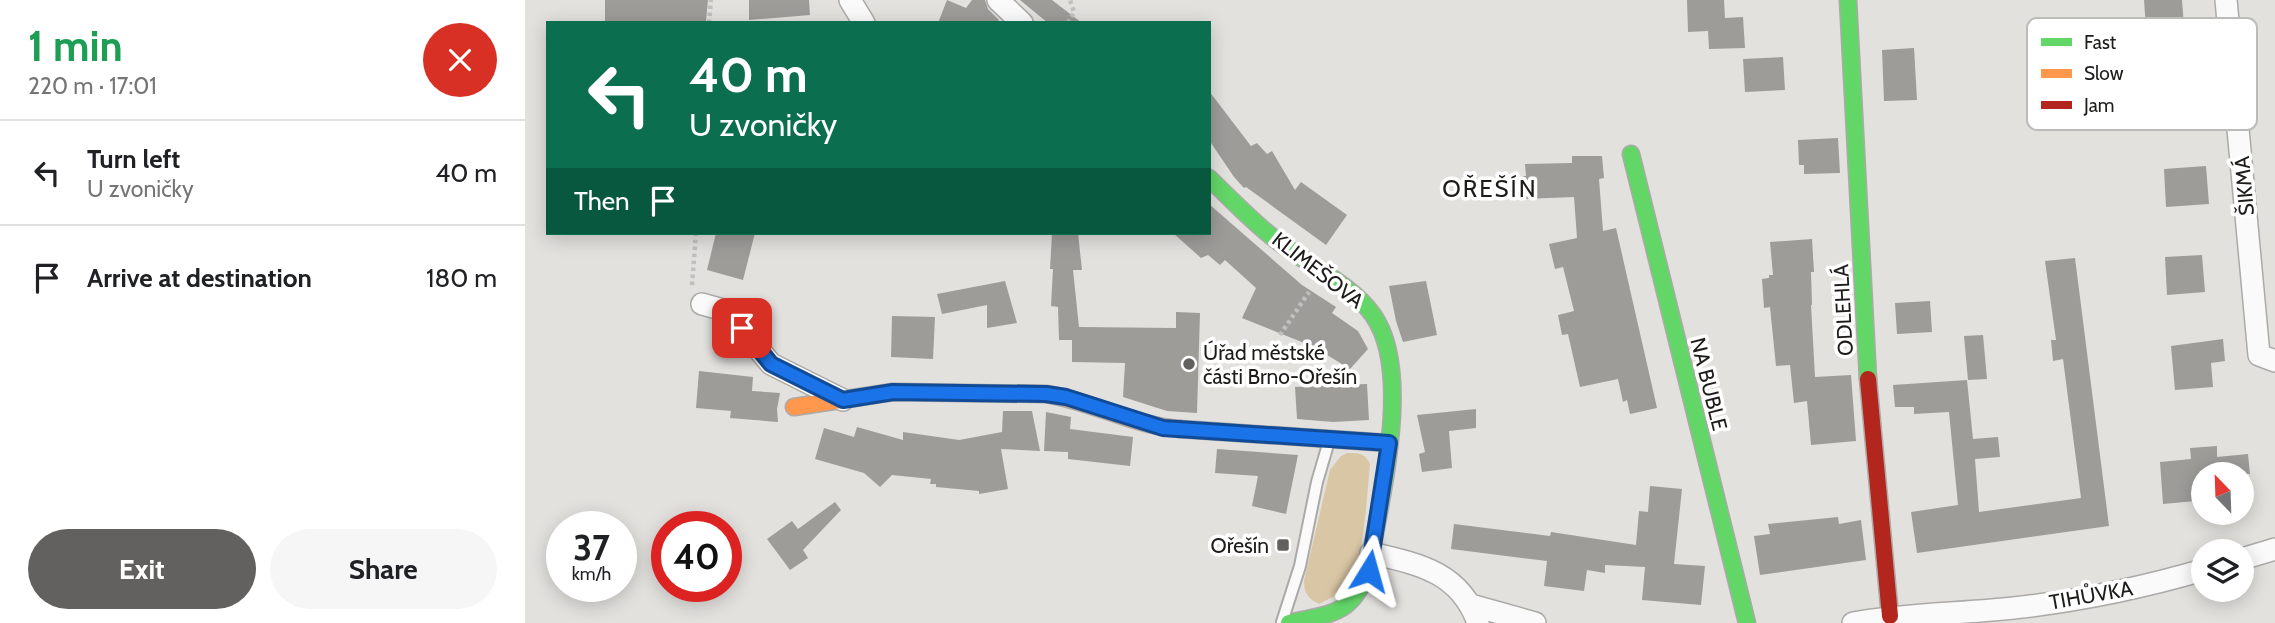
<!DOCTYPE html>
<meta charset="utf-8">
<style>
:root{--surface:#fff;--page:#f6f6f6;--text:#202124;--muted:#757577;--line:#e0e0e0;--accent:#62615f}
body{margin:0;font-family:Cabin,sans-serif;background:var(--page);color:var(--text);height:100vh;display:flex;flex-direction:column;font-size:26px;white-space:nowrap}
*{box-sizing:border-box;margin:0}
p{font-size:23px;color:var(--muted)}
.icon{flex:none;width:38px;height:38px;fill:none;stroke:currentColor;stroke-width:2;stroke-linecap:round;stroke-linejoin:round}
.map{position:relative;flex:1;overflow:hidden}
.details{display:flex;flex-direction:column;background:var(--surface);width:525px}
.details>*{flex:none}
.banner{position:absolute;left:21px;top:21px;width:665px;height:214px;border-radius:0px;box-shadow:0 4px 18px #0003;background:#0b6e4f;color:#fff;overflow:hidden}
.needle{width:46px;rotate:337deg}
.fabs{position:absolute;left:1666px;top:462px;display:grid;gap:14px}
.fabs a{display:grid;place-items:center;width:63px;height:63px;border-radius:50%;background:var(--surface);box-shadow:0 4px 18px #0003;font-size:35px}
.speed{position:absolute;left:21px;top:511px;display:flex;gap:14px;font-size:35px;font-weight:700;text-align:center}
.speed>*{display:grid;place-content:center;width:91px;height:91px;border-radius:50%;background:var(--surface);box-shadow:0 4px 18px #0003;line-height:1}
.speed small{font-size:18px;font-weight:400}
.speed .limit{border:10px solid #d22;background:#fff;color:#111}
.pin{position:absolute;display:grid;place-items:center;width:60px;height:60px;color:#fff;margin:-30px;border-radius:14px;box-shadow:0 4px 10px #0006}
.me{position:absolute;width:77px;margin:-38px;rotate:8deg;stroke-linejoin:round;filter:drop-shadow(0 0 5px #0008)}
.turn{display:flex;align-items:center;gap:24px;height:147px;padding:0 28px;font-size:32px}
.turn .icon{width:91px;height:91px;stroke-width:2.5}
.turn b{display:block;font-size:49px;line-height:60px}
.then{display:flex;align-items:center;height:66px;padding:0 28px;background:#0003;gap:14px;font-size:26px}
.round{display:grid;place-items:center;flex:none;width:74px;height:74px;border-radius:37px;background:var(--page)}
.overview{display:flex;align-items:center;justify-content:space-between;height:119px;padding:0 28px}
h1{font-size:42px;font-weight:800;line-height:52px;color:#1e9e55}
.primary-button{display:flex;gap:14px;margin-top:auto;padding:14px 28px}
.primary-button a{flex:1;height:80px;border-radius:42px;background:var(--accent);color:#fff;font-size:28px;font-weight:800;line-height:80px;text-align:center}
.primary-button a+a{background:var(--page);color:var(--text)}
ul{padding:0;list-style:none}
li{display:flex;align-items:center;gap:21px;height:105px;padding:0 28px;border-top:2px solid var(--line)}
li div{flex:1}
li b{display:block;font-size:26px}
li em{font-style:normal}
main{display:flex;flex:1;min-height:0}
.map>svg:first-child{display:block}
.green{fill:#d9c6a5}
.building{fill:#9d9c99}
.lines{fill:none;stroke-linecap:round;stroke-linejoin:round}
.lane-casing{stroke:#abaaa8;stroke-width:14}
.street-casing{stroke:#abaaa8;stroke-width:24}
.fast-casing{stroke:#abaaa8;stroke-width:19}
.slow-casing{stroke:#abaaa8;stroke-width:19}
.jam-casing{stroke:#abaaa8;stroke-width:19}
.path{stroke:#c0c0be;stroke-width:4.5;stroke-dasharray:3.5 3.5;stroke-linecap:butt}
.lane{stroke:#fbfafa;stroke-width:10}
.street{stroke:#fbfafa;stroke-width:21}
.fast{stroke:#63d668;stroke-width:16}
.slow{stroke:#ff974d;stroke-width:16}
.jam{stroke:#b3261e;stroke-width:16}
.route-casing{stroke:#114b97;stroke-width:18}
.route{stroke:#1a73e8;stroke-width:12}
.poi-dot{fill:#62615f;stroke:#fff;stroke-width:2.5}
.labels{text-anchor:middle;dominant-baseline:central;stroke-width:7;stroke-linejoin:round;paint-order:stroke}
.street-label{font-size:21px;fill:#1d1c1a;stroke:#fff}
.poi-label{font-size:21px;fill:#1d1c1a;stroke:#fff;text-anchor:start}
.quarter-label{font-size:24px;letter-spacing:2px;fill:#1d1c1a;stroke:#fff}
.key{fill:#fff;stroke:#bbbbba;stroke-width:2}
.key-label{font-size:19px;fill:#1d1c1a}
</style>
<main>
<section class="details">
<div class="overview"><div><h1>1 min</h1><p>220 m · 17:01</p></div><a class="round" style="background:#d93025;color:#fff"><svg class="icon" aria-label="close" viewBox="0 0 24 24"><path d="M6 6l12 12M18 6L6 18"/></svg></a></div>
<ul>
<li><svg class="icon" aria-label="left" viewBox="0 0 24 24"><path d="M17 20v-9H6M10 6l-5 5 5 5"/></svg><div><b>Turn left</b><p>U zvoničky</p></div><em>40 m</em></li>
<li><svg class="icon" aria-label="arrive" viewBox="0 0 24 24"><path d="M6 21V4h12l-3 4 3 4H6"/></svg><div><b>Arrive at destination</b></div><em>180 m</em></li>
</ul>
<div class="primary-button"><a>Exit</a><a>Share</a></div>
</section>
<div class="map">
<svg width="1750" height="623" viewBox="0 0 1750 623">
<rect width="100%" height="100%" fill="#e3e1de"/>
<!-- green -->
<path class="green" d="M822,453C834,453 840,453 845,464C842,494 839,565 822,587C815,595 803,599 794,604C784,599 779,594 779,581L805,470L816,456Z"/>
<!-- building -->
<path class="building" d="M80,0H183L181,21H80Z
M224,0H284L285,15L224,20Z
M422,0L441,8L447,0H460L463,9L474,20L472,23H413Z
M495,0H527L557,23H523Z
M1162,0H1199L1200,18L1218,17L1220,48L1184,49L1183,31L1163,32Z
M1619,0H1657L1660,39L1622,42Z
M1389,48L1392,100L1359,101L1357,50Z
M1258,57L1260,90L1220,92L1218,59Z
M1675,79L1678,128L1644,131L1640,82Z
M684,91L726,146L732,143L742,154L747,151L770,190L776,182L822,215L801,245L721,187L719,188L709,177L684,140Z
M1313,138L1315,173L1279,174V165H1274L1273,140Z
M1047,156H1077L1079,178L1074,179L1078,231L1091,228L1132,408L1105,414L1102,400L1098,402L1093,379L1055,387L1043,334L1037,335L1033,315L1049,311L1038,267L1030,269L1024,244L1052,238L1049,197L998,199L997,176H1001L1000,164L1047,163Z
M1681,166L1684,204L1641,207L1639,169Z
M684,204L777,285L811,307L807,313L833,331L843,349L825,369L789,347L717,318L731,288L700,260L695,265L683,255L676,258L648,233H684Z
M191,233H230L218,280L182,270Z
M527,233H553L557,270H548L554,327L651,328V312L675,313L672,413L642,411L598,397L600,363L547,362V340H534L533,307L526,306L528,269H525Z
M1287,239L1289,272H1286L1287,305H1286L1290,377L1326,375L1331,441L1286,445L1282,401L1269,403L1265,365L1251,366L1245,307L1239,308L1237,279L1244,278V275H1248L1245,242Z
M1677,255L1680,292L1642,295L1640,257Z
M1550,258L1584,526L1392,553L1386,512L1433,505L1424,412L1389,414V407H1370L1368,385L1442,380L1448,439L1473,437L1475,457L1450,459L1454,512L1556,498L1538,359L1528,361L1526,340H1531L1520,261Z
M480,281L492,323L462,328V305L417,314L412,294Z
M901,281L912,335L878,342L871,321L864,286Z
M1405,301L1407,332L1372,334L1370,303Z
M367,316L410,317L408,359L366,357Z
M1458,335L1462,379L1443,380L1439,336Z
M1698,339L1700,361L1686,363L1688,387L1650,390L1646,346Z
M174,371L228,377L227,391L255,393L252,409L253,422L205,418L206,411L171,408Z
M842,384L844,420L808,422L772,419L770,387Z
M951,409V428L924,431L927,468L897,472L894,454L900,452L892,415Z
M478,411H507L515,451L476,449L483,489L454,494V491L411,487V484H405L406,479L367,475L355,487L339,473L290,459L299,428L329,437L332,427L378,440V432L434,440L477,432Z
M521,412L546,417L545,429L608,437L605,466L543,459V452L519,451Z
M1692,446V457L1723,454L1725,474H1678V492L1670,493L1671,501L1638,504L1635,462L1666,459L1665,448Z
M692,449L773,455L761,514L727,506L733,476L690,473Z
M1125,486L1157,489L1149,564L1180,566L1176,605L1117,600L1120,567L1080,565V573L1062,570L1059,591L1019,586L1022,561L926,549L929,524L1025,536L1026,532L1111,545L1114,511L1123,512Z
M310,502L316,510L278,550L283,558L265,570L242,539L267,521L273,529Z
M1313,517L1314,524L1336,520L1341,560L1235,575L1229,536L1245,534L1243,524Z"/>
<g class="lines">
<defs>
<path id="lane" d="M757,622L775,566L792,482L804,441"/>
<path id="street" d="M325,0L339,23
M473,0L497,23
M1701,0L1734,355L1750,361
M177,304L202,311L246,364L318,400
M846,553C894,564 935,572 953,623
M1717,559L1750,549
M946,605L1010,623
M1328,623C1374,615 1420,614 1467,610C1539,604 1609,590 1678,570"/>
<path id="fast" d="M1323,0L1343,379
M1106,154L1222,623
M684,178C707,200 729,224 755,243C784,265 827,285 848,315C889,373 854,504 843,571C826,616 806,613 764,623
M655,429L864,443"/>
<path id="slow" d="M269,407L368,392L521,394C567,401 609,426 655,429"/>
<path id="jam" d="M1343,379L1365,616"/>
</defs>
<!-- lane casing -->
<use href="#lane" class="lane-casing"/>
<!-- street casing -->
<use href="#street" class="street-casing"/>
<!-- fast casing -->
<use href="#fast" class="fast-casing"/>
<!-- slow casing -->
<use href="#slow" class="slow-casing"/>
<!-- jam casing -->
<use href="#jam" class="jam-casing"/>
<!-- path -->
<path class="path" d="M184,23L186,0
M543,23L549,12L545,0
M167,285L171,233
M755,335L784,292"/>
<!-- lane -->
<use href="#lane" class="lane"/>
<!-- street -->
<use href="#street" class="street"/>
<!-- fast -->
<use href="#fast" class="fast"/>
<!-- slow -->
<use href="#slow" class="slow"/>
<!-- jam -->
<use href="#jam" class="jam"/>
</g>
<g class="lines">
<defs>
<path id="route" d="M217,328L246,364L318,400L368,392L521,394L541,397L638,428L864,443L844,571"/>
</defs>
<!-- route casing -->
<use href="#route" class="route-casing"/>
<!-- route -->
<use href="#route" class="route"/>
</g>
<!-- markers -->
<g class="poi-dot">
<circle cx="664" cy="364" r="7"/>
<rect x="751" y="538" width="14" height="14" rx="3.5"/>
</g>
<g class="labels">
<!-- street labels -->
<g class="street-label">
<text transform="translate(1719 186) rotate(-95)">ŠIKMÁ</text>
<text transform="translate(793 270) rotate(38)">KLIMEŠOVA</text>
<text transform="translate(1318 310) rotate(-93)">ODLEHLÁ</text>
<text transform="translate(1184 384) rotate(76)">NA BUBLE</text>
<text transform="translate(1566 595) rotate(-10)">TIHŮVKA</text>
</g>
<!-- poi labels -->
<g class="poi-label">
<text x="678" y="352">Úřad městské<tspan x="678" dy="24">části Brno-Ořešín</tspan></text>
<text x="744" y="545" text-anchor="end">Ořešín</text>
</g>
<!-- quarter labels -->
<g class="quarter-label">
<text x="965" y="188">OŘEŠÍN</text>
</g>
</g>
<!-- legend -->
<rect x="1502" y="18" width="230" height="112" rx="10" class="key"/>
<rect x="1516" y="38" width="31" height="8" fill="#63d668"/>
<rect x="1516" y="69" width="31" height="9" fill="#ff974d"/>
<rect x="1516" y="101" width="31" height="8" fill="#b3261e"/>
<g class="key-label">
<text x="1559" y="49">Fast</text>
<text x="1559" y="80">Slow</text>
<text x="1559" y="112">Jam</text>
</g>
</svg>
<div class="fabs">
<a><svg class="needle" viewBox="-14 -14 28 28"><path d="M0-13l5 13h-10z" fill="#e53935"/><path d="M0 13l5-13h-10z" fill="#757577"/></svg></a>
<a><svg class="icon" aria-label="layers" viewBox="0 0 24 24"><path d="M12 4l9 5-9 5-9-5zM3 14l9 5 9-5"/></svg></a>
</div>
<div class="speed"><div>37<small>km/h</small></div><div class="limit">40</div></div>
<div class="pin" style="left:217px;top:328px;background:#d93025"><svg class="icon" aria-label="arrive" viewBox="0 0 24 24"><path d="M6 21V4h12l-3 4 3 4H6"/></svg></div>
<svg class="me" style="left:844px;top:571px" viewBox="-20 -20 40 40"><path d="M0-17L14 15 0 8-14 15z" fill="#1a73e8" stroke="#fff" stroke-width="4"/></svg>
<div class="banner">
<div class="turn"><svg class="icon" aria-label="left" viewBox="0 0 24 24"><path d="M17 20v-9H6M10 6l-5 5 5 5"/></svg><div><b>40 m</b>U zvoničky</div></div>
<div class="then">Then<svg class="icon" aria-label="arrive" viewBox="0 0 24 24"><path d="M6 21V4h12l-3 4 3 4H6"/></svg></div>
</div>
</div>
</main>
